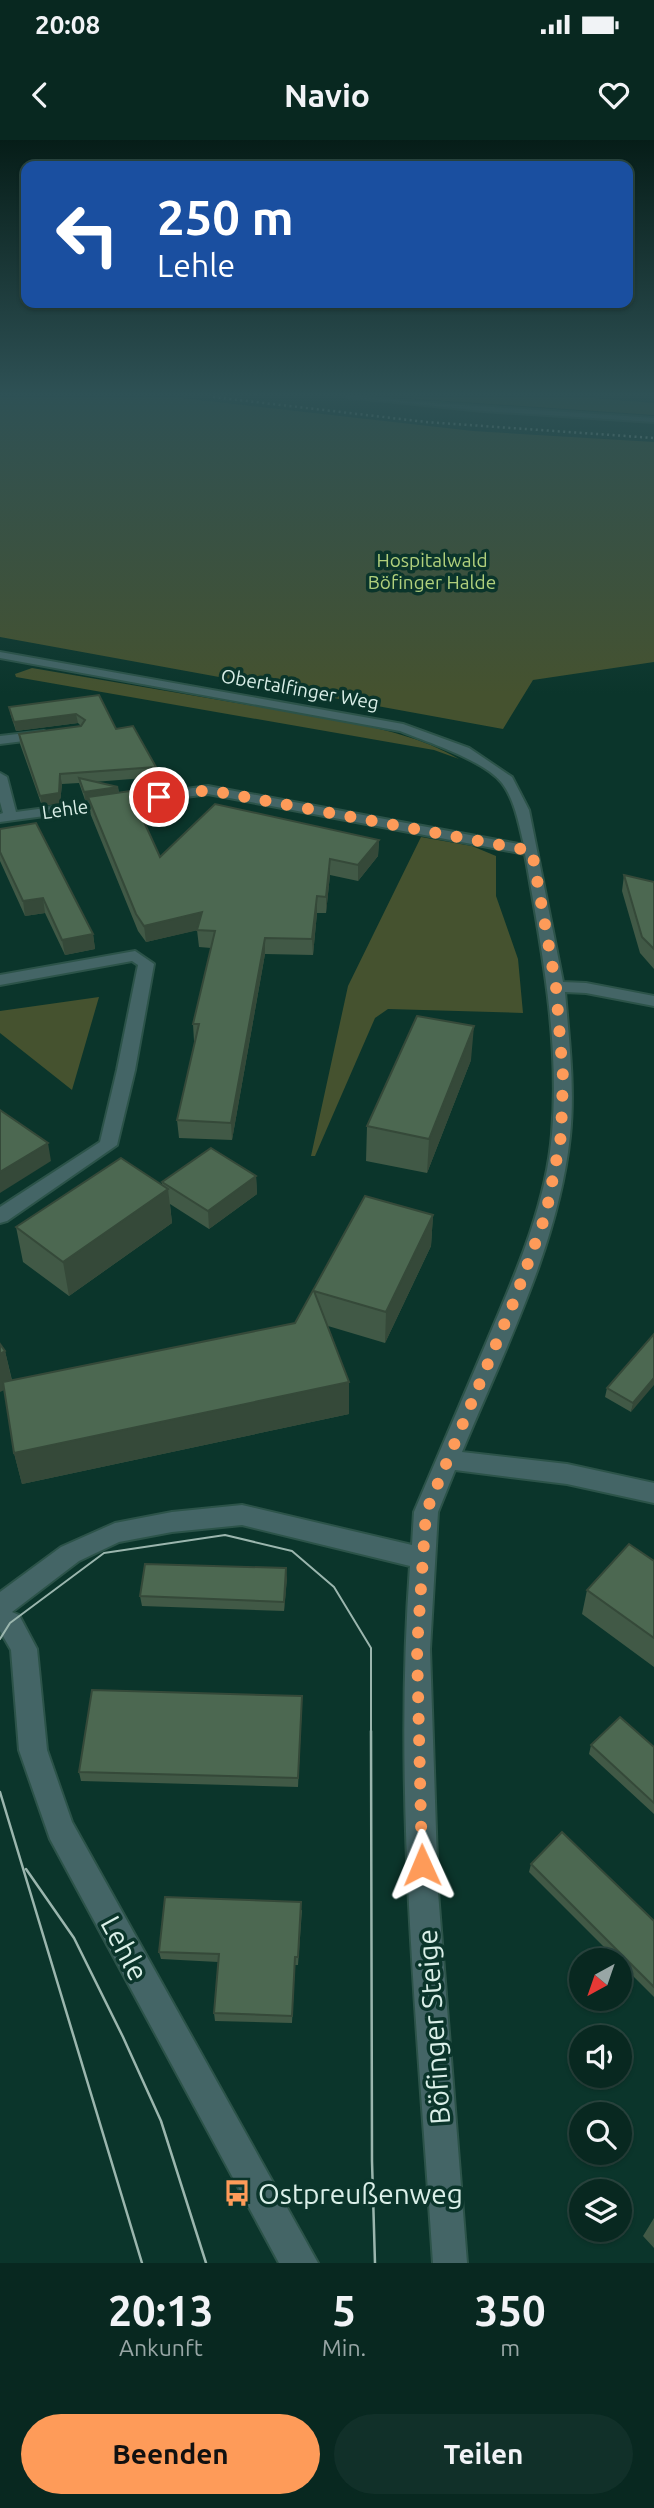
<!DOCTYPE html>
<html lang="de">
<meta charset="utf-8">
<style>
:root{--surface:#082820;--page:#113029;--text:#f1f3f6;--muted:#98a6a5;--line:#29443e;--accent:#fe9b59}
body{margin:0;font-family:Ubuntu,sans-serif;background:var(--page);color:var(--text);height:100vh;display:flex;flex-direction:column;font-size:26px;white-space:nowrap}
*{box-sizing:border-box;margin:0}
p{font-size:23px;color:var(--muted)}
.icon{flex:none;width:38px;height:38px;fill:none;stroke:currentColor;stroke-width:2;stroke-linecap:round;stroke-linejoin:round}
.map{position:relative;height:2123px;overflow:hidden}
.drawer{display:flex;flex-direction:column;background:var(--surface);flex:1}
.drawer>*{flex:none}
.guide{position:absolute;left:21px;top:21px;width:612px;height:147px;border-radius:14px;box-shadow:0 2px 5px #0004,0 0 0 2px var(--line);background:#1a4fa0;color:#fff;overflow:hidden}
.needle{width:46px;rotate:220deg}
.buttons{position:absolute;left:569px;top:1808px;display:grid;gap:14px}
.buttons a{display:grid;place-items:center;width:63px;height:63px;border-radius:50%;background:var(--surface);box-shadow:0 2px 5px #0004,0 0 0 2px var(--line);font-size:35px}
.pin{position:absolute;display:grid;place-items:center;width:60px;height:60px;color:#fff;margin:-30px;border:4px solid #fff;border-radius:50%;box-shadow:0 2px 7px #0007}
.me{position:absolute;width:77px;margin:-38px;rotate:359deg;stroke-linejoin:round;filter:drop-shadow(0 0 5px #0008)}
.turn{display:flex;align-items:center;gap:24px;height:147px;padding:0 21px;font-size:32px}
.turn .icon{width:91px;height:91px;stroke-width:2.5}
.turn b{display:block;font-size:49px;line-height:60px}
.eta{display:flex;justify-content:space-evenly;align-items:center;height:119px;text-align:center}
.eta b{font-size:42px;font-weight:600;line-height:49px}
.action{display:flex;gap:14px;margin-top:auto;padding:14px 21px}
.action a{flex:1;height:80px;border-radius:42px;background:var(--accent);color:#111;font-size:28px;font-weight:600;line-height:80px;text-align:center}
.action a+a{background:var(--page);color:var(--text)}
.status{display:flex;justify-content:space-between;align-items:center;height:49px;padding:0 35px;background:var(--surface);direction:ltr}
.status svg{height:19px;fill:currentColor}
header{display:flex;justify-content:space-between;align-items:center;height:91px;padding:0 21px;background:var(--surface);font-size:32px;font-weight:600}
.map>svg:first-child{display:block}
.green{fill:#45522f}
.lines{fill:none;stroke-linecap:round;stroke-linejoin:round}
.minor-casing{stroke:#2c5349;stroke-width:4}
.tertiary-casing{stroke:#2c5349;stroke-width:4}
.minor{fill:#446566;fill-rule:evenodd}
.tertiary{fill:#446566;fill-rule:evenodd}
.tram-far1{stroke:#9bb6ae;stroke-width:2}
.tram{stroke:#9bb6ae;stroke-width:2.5}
.rail{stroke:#9bb6ae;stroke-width:2.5;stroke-dasharray:2 3.5;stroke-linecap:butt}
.wall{fill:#415946}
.shaded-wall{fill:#354939}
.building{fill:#4c6851;stroke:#354939;stroke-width:2}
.route{stroke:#fe9b59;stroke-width:12;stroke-dasharray:0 21.6}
.labels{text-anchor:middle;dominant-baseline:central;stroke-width:7;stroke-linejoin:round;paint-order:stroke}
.far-park-label{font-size:19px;fill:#b1d07c;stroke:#0b352b}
.far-street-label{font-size:19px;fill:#daefe8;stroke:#0b352b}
.near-street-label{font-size:28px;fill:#daefe8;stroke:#0b352b}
.near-poi-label{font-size:28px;fill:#daefe8;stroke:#0b352b;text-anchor:start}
</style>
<div class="status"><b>20:08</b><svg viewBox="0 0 49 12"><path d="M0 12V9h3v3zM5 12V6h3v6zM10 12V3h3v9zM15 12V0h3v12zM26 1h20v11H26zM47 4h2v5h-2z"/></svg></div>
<header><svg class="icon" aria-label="back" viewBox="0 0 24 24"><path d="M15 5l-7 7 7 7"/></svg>Navio<svg class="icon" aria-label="heart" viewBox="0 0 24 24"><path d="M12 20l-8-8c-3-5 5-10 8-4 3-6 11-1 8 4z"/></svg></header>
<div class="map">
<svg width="654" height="2123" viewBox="0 0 654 2123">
<rect width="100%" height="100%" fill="#0b352b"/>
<!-- green -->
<path class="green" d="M0,257H172L473,291L654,302V522L533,540L503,589L0,497Z
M388,257H580L654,263V275Z
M32,528L343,581C383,589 423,598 459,619L434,610L16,537L15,534Z
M421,697L472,706L496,716V756L518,819L523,873L388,869L375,878L315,1016H311L348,846Z
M99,857L72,950L0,893V871Z"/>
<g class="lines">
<defs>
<path id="minor" d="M0,512L403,584L469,608L512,637L529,670L563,842L586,843L654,856V866L586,853L565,852C569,900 575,948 570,996C559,1104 503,1213 462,1312L567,1324L654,1343V1363L567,1344L455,1330L438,1372L430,1509L438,1752L467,2123H433C418,1892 393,1658 410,1426L242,1385L172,1392L119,1402L79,1421L12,1472L19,1475L37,1509L47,1610L72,1682L318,2123H279L50,1699L19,1610L11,1510L0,1491V1452L61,1407L115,1383L172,1372L242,1365L412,1405L414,1372C438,1315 463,1258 487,1201C515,1135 546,1066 552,994C560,899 541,806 525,714L208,654L0,682V674L3,673L0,662V633L7,637L16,672L208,646L524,705C519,685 515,660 502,643C484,620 427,602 400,591L0,518Z
M44,591L50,595L48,598L0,604V596Z
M135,811L154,824L135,930L117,1005L7,1081L0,1083V1067L100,1002L117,930L138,825L132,821L0,845V835Z"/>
<path id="tertiary" d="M347,257L654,278V282L483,271Z"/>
</defs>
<!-- minor casing -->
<use href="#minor" class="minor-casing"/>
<!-- tertiary casing -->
<use href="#tertiary" class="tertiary-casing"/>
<!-- minor -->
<use href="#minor" class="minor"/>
<!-- tertiary -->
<use href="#tertiary" class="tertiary"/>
<!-- tram-far1 -->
<path class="tram-far1" d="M0,1499L10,1483L104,1413L225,1395L292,1411L334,1447L371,1508V1592"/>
<!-- tram -->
<path class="tram" d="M371,1591L372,2021L375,2123
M0,1652L142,2123
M26,1729L74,1798L123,1897L161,1981L206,2123"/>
<!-- rail -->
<path class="rail" d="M213,257L426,282L654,298"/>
</g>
<!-- wall -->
<path class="wall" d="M99,555L116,589L156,627L157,637L94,642L118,647L119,653L160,717L379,700L378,716L358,741L330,735L326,773H317L313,815L265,814L232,1000L179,998L177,980L196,901H194L193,884L211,808L199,807L197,790L146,802L138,791L90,673L89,660H85L79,643L62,644L60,663L42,666L20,604L19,594L81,586L78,583L16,591L11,576L9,567Z
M0,689L93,794L95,809L65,815L45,773L25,776L0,721Z
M624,735L654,742V829L640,813L622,751Z
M471,920L427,1033L366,1021L367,986Z
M256,1036L257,1054L209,1089L170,1064L172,1083L69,1156L23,1122L16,1087L162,1045V1042Z
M365,1056L433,1075L431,1106L385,1203L328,1186L349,1242V1274L22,1344L14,1313L4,1250L5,1211L12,1240L295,1183Z
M654,1194L631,1272L605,1257L607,1248Z
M654,1421V1527L582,1474L587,1450Z
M287,1438L284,1471L142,1466L140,1456Z
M302,1565L298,1647L81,1641L79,1632Z
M591,1605L654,1607V1674L589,1614Z
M531,1724L654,1781V1857L620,1823V1820H617L529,1732Z
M302,1770L298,1825H295L292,1883L215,1881L214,1873L218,1822L161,1819L159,1812Z
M654,2078V2108L643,2096Z"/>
<!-- shaded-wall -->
<path class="shaded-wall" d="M76,574L78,583L16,591L14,582Z
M60,634L62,644L60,663L42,666L40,656Z
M118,647L119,655L88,657L89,660H85L84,652Z
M379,700L378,716L358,741V725Z
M330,719V735L326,773V757Z
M317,756V773L313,815L312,799Z
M43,758L45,773L25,776L23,761Z
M202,772L203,789L146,802L144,786Z
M93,794L95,809L65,815L62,800Z
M265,798V814L232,1000L231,983Z
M474,886L471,920L427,1033L429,999Z
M48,1003L51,1021L0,1053V1032Z
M256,1036L257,1054L209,1089L208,1071Z
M168,1049L172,1083L69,1156L63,1122Z
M433,1075L431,1106L385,1203L386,1172Z
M5,1211L13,1246L0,1252V1214Z
M654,1238V1245L631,1272L633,1263Z
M349,1242V1274L22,1344L14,1313Z
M286,1428L287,1438L284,1471V1462Z"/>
<!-- building -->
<path class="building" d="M99,555L116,589L133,586L156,627L60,634L59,653L40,656L19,594L81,586L85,580L76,574L14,582L9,567Z
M79,638L118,647L84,652Z
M130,651L160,717L215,664L379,700L358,725L330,719L326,757L317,756L312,799L265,798L231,983L177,980L199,884H193L215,791L197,790L202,772L144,786L136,774L88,657Z
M36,683L93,794L62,800L43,758L23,761L0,712V689Z
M624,735L654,742V809L642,797Z
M417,876L474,886L429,999L367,986Z
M0,970L48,1003L0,1032Z
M211,1008L256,1036L208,1071L162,1042Z
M121,1018L168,1049L63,1122L16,1087Z
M365,1056L433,1075L386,1172L314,1151L349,1242L14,1313L3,1242L295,1183Z
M654,1194V1238L633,1263L607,1248Z
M0,1204L5,1211L0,1214Z
M629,1404L654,1421V1498L587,1450Z
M145,1424L286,1428L284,1462L140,1456Z
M92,1550L302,1556L298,1638L79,1632Z
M620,1577L654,1607V1663L591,1605Z
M562,1692L654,1781V1847L531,1724Z
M165,1757L301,1762L298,1817H295L292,1876L214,1873L219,1814L159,1812Z"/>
<!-- sky -->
<linearGradient id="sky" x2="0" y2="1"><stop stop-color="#061d18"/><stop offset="0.46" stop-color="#2e5155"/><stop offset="1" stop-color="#2e5155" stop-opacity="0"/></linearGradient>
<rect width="654" height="554" fill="url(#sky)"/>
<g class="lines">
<!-- route -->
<path class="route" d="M159,657L208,650L532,711L556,847L563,937L561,996L546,1074L514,1161L426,1372L417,1508L422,1725"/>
</g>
<!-- icons -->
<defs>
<symbol id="bus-bare" viewBox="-9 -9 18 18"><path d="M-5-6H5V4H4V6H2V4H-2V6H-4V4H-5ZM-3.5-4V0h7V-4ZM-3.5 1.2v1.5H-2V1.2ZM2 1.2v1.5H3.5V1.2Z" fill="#fe9b59" stroke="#0b352b" stroke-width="2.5" paint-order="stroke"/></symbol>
</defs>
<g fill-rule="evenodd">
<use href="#bus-bare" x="218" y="2034" width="38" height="38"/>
</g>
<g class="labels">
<!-- far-park labels -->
<g class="far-park-label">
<text x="432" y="420">Hospitalwald<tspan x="432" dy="22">Böfinger Halde</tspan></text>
</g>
<!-- far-street labels -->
<g class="far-street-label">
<text transform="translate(300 549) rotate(10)">Obertalfinger Weg</text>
<text transform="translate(65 669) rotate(-8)">Lehle</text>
</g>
<!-- near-street labels -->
<g class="near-street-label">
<text transform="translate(125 1808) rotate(62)">Lehle</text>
<text transform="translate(433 1887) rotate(-94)">Böfinger Steige</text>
</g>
<!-- near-poi labels -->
<g class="near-poi-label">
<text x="258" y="2053">Ostpreußenweg</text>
</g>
</g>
</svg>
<div class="buttons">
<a><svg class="needle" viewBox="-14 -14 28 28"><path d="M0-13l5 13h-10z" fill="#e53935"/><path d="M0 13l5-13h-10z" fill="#98a6a5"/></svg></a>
<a><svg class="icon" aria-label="sound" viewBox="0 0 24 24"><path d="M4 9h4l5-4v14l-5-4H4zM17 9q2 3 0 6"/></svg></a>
<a><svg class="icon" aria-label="search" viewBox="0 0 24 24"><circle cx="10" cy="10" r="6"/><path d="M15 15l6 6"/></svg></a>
<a><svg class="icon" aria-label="layers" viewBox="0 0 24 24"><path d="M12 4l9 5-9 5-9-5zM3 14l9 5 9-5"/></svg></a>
</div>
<div class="pin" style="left:159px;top:657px;background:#d93025"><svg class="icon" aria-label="arrive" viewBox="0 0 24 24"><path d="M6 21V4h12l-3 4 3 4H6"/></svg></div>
<svg class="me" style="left:422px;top:1725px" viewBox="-20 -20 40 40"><path d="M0-17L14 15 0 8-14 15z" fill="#fe9b59" stroke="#fff" stroke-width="4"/></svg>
<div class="guide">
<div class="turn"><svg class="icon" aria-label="left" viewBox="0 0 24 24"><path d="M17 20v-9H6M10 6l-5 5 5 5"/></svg><div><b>250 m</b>Lehle</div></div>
</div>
</div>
<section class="drawer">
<div class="eta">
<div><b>20:13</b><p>Ankunft</p></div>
<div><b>5</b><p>Min.</p></div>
<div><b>350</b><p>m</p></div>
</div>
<div class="action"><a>Beenden</a><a>Teilen</a></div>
</section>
